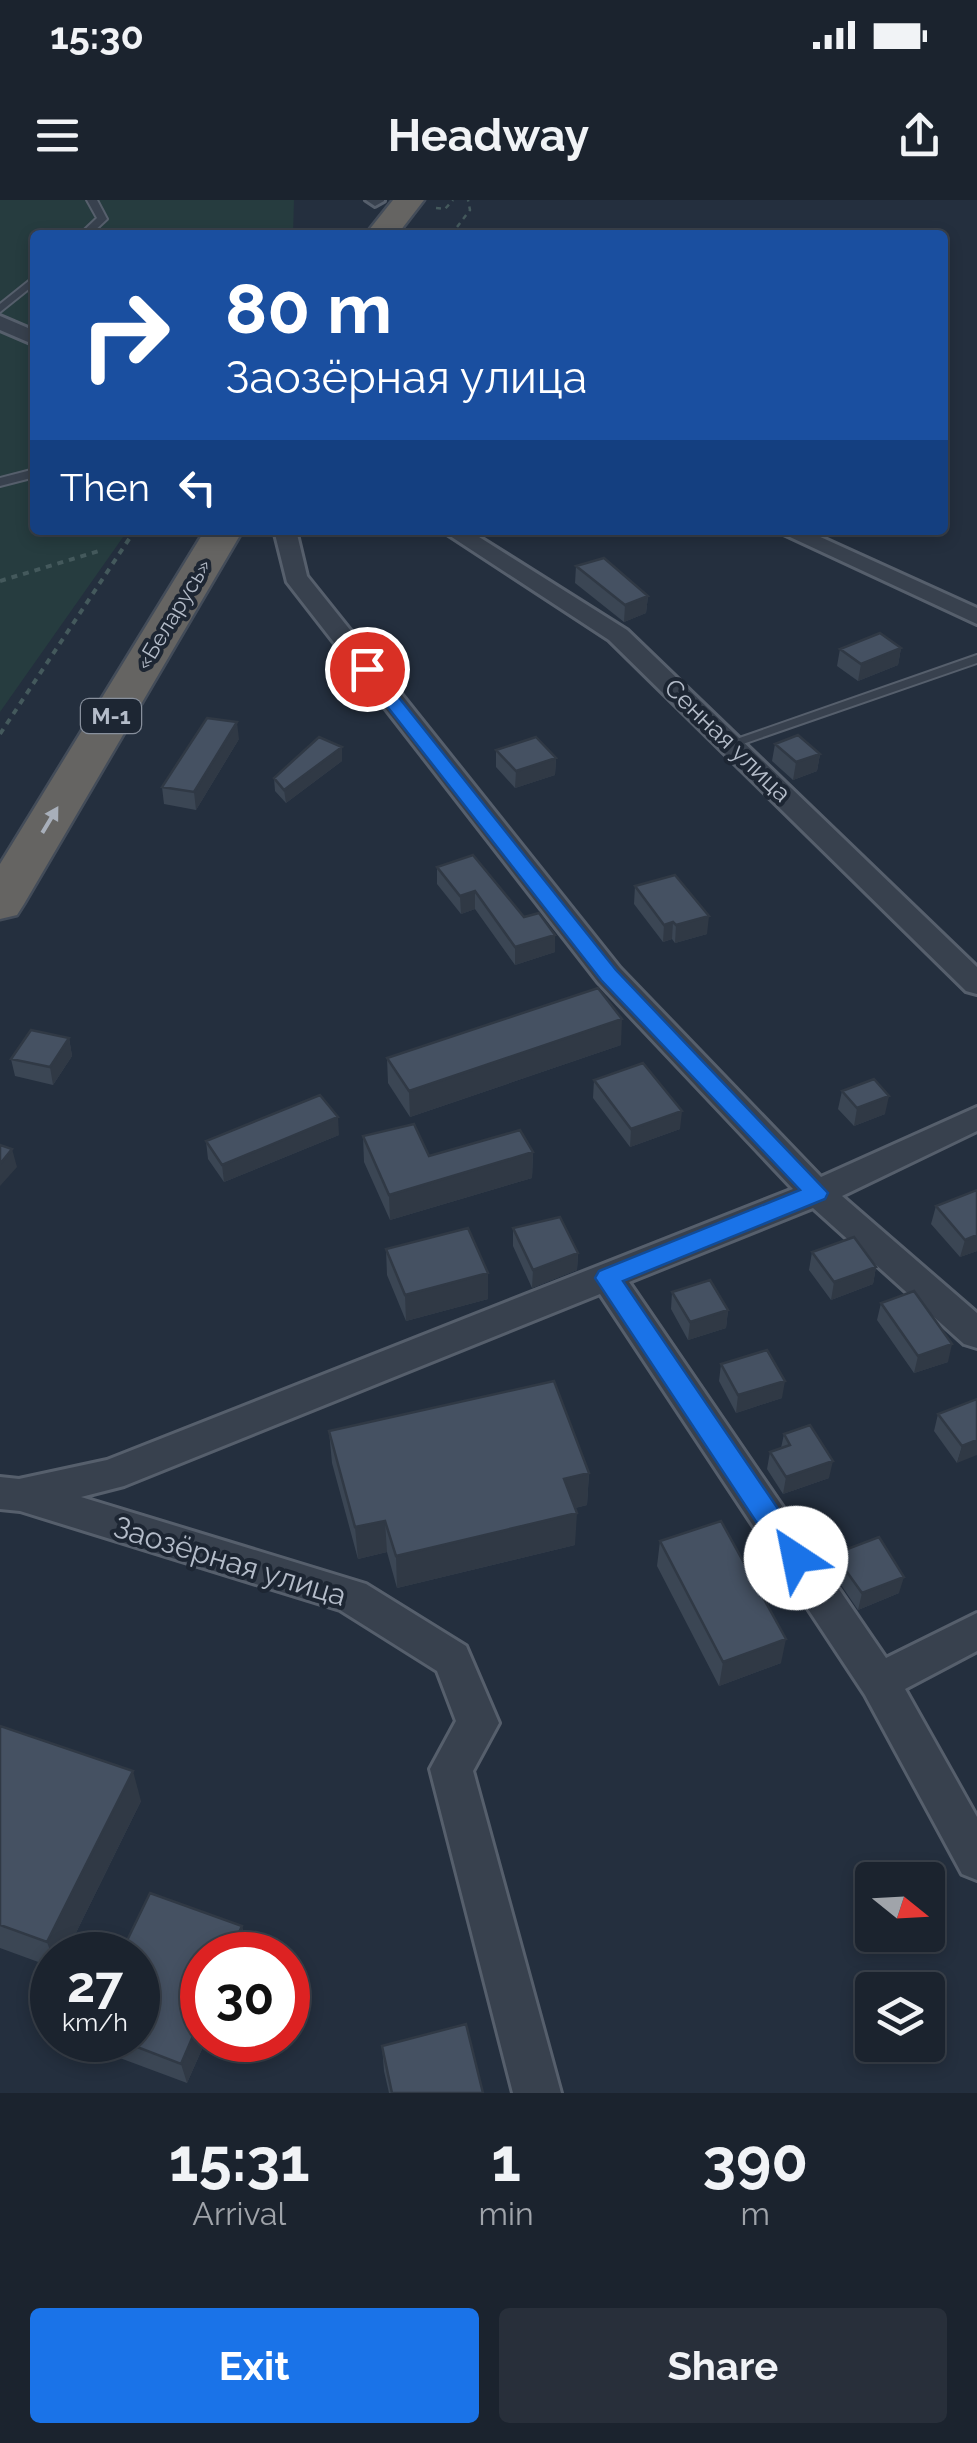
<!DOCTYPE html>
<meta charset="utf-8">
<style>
:root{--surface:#1b232e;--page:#282f3a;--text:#f1f3f6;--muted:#a0a4aa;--line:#39404a;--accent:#1a73e8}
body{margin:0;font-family:Raleway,sans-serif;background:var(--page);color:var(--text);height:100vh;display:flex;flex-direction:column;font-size:38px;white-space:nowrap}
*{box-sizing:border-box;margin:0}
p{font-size:32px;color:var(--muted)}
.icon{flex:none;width:55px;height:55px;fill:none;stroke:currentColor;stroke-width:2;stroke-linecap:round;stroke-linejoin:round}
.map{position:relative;height:1893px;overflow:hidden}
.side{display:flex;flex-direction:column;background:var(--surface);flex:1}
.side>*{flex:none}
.hud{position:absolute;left:30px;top:30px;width:918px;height:305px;border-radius:10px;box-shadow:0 5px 15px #0003,0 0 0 2px var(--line);background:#1a4fa0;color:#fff;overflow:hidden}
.needle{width:65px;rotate:108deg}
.controls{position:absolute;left:855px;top:1662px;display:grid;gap:20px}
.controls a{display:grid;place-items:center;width:90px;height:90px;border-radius:10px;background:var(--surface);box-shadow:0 5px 15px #0003,0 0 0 2px var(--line);font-size:50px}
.speed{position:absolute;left:30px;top:1732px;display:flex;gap:20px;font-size:50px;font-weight:700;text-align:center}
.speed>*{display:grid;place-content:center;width:130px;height:130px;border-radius:50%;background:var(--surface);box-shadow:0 5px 15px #0003,0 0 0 2px var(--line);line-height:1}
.speed small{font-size:25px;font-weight:400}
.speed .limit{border:15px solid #d22;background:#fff;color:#111}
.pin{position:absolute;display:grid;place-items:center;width:85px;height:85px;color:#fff;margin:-42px;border:5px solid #fff;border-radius:50%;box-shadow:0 2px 10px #0007}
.me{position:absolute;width:110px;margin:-55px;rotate:326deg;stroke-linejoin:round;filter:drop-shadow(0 0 8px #0008)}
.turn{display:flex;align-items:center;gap:35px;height:210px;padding:0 30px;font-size:45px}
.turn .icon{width:130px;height:130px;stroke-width:2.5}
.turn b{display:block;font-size:70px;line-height:85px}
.then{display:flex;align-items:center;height:95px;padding:0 30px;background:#0003;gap:20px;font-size:38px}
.eta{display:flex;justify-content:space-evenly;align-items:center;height:170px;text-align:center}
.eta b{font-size:60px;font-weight:700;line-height:70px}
.cta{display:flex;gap:20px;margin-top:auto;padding:20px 30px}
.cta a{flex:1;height:115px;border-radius:10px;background:var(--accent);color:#fff;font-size:40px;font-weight:700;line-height:115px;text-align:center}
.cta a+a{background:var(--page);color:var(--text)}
.status{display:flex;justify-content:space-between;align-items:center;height:70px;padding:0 50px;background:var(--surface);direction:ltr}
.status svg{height:28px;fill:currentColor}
header{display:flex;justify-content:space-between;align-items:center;height:130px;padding:0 30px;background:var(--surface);font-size:45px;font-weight:700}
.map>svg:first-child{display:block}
.green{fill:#263c3f}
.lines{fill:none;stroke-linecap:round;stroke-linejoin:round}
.service-casing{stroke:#565f6c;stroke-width:4}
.minor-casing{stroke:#565f6c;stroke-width:6}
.trunk-casing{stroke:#434c59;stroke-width:5}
.path-far1{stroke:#44595c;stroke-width:2.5;stroke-dasharray:5 5;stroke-linecap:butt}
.path{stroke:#44595c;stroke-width:4;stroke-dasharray:6 6;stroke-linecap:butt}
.service{fill:#38414e;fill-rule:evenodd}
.minor{fill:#38414e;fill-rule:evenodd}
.trunk{fill:#656462;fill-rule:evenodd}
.wall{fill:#3b4654}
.shaded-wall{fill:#303945}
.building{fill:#455162;stroke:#303945;stroke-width:2.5}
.oneway{fill:#a8afba}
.route{fill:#1a73e8;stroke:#114b97;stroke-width:2.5}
.labels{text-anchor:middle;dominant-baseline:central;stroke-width:8;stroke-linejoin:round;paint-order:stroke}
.far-street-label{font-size:22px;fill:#b4bcc9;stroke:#1d2633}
.shield{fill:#1d2633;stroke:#878f9c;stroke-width:2.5}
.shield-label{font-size:22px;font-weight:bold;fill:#b4bcc9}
.street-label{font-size:25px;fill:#b4bcc9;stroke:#1d2633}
.near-street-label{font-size:30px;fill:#b4bcc9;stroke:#1d2633}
</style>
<div class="status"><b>15:30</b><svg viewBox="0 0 49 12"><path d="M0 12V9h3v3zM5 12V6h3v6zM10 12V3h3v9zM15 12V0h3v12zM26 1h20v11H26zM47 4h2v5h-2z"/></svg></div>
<header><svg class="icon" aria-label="menu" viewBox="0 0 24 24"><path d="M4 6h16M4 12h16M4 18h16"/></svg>Headway<svg class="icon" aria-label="share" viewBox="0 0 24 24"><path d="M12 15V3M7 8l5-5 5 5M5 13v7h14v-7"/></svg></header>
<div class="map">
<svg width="977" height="1893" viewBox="0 0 977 1893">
<rect width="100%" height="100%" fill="#242f3e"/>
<!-- green -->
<path class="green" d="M0,0H294L293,35H35V330H128L0,512Z"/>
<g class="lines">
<defs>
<path id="service" d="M87,0H97L107,19L90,35H79L97,18Z
M35,76V84L0,112V104Z
M35,269V277L0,286V278Z
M977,455V463L737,546L732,547L725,543Z"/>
<path id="minor" d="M366,0H384V1L375,6Z
M0,116L35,131V145L0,130Z
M274,330H296L307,376L620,768L821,977L977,907V931L842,996L977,1113V1148L964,1144L813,1008L629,1082L886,1458L977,1413V1451L905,1489L977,1617V1680L962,1674L865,1495L600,1094L124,1286L81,1297L366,1384L466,1446L499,1523L473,1571L561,1893H513L430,1569L456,1521L437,1471L340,1410L20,1311L0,1309V1277L19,1279L107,1260L793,989L598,782L287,382Z
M441,330H468L627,430L977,767V794L966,791L609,440Z
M775,330H805L977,408V424Z"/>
<path id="trunk" d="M393,0H424L397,35H365Z
M205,330H243L24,704L17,715L0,719V664Z"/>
</defs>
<!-- service casing -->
<use href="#service" class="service-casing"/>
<!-- minor casing -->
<use href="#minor" class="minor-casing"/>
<!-- trunk casing -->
<use href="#trunk" class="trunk-casing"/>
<!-- path-far1 -->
<path class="path-far1" d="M436,8L445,9L453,0
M451,35L470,10L468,0"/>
<!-- path -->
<path class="path" d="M0,381L99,351
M0,534L135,330"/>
<!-- service -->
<use href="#service" class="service"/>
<!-- minor -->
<use href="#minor" class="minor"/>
<!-- trunk -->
<use href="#trunk" class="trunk"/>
</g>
<!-- wall -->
<path class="wall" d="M576,366L648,396L646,413L624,422L575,383Z
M901,448L898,465L858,481L837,466L840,449Z
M239,539L196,610L164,604L162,587Z
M775,544L820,554L817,571L793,580L772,561Z
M496,550L556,558L555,575L515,588L496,567Z
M342,561L286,603L275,591L274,578Z
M437,667L555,735V752L515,765L475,709L461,714L437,684Z
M635,686L707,734L675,743L672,739L663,742L634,704Z
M69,838L72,856L53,885L15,876L11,859Z
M621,845L410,917L388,883L387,858Z
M594,880L680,929L630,947L593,898Z
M842,891L885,914L854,926L838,909Z
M339,935L224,982L208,959L206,941Z
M363,936L429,956L533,952L532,978L390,1020L364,962Z
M977,990V1051L960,1057L931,1024L936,1006Z
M513,1028L578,1053L577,1070L532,1088L513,1046Z
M386,1049L488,1099L406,1121L387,1075Z
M812,1052L876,1067L873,1084L831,1100L809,1070Z
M672,1092L728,1110L726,1128L688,1140L671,1109Z
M881,1103L948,1162L914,1173L877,1120Z
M721,1164L782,1198L736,1213L719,1181Z
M977,1199L957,1263L934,1231L938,1214Z
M329,1231L589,1273L587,1305L575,1308V1345L397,1388L387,1352L358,1359L332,1263Z
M784,1234L829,1278L783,1294L767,1269L770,1252L781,1248Z
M660,1341L781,1463L719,1486L657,1366Z
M834,1354L899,1393L858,1410L831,1370Z
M0,1526L141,1601L65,1755H52V1767L0,1748Z
M242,1726L246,1747L202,1840H206L187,1883L93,1848L90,1840H138Z
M382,1846L483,1893H389L384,1871Z"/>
<!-- shaded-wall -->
<path class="shaded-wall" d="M648,396L646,413L624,422L625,405Z
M901,448L898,465L858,481L861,464Z
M237,522L239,539L196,610L194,592Z
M342,547V561L286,603L284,590Z
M820,554L817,571L793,580L796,562Z
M556,558L555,575L515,588L516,571Z
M475,691V709L461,714L460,696Z
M709,716L707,734L675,743L676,725Z
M673,722L672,739L663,742L664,725Z
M555,735V752L515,765V747Z
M622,819L621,845L410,917L409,891Z
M69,838L72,856L53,885L50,867Z
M889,896L885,914L854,926L857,908Z
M682,911L680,929L630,947L631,929Z
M338,917L339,935L224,982L222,965Z
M12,949L17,967L0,986V964Z
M533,952L532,978L390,1020L389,995Z
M977,1035V1051L960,1057L965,1040Z
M578,1053L577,1070L532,1088L533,1070Z
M876,1067L873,1084L831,1100L834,1082Z
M488,1073V1099L406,1121L405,1095Z
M728,1110L726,1128L688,1140L690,1122Z
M952,1144L948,1162L914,1173L918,1156Z
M785,1181L782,1198L736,1213L738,1195Z
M977,1240V1255L957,1263L962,1246Z
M833,1261L829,1278L783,1294L786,1277Z
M589,1273L587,1305L563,1311L564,1279Z
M577,1313L575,1345L397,1388L396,1356Z
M385,1321L387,1352L358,1359L355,1327Z
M904,1377L899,1393L858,1410L862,1393Z
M786,1439L781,1463L719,1486L723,1462Z
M133,1571L141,1601L65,1755L52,1756L47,1742Z
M242,1726L246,1747L243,1755H229Z
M202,1815V1840H206L187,1883L181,1864Z"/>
<!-- building -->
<path class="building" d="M604,358L648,396L625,405L576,366Z
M880,433L901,448L861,464L840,449Z
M207,518L237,522L194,592L162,587Z
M798,535L820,554L796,562L775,544Z
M319,537L342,547L284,590L274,578Z
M536,537L556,558L516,571L496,550Z
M473,655L524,717L539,713L555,735L515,747L475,691L460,696L437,667Z
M675,675L709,716L676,725L673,722L664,725L635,686Z
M598,788L622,819L409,891L387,858Z
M31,830L69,838L50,867L11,859Z
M643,863L682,911L631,929L594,880Z
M874,879L889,896L857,908L842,891Z
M320,895L338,917L222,965L206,941Z
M414,924L429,956L520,930L533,952L389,995L363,936Z
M0,945L12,949L0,964Z
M977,990V1035L965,1040L936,1006Z
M560,1017L578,1053L533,1070L513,1028Z
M468,1028L488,1073L405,1095L386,1049Z
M854,1037L876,1067L834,1082L812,1052Z
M710,1080L728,1110L690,1122L672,1092Z
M914,1091L952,1144L918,1156L881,1103Z
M767,1150L785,1181L738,1195L721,1164Z
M554,1181L589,1273L564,1279L577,1313L396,1356L385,1321L355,1327L329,1231Z
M977,1199V1240L962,1246L938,1214Z
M810,1225L833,1261L786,1277L770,1252L790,1245L784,1234Z
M721,1321L786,1439L723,1462L660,1341Z
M879,1337L904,1377L862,1393L834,1354Z
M0,1526L133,1571L47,1742L0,1725Z
M150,1693L242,1726L229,1755H202V1815L181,1864L119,1840H138V1755H120Z
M466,1824L483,1893H392L382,1846Z"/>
<!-- one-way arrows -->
<defs><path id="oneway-solid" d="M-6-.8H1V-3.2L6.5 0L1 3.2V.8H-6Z" transform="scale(2.5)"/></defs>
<use class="oneway" href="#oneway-solid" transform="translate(50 620) rotate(-59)"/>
<!-- route -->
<path class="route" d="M367,464L373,465L616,770L828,993L825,999L623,1081L806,1350L810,1358L806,1367L796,1370L786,1367L595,1078L599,1071L800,990L601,780L361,473L358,469Z"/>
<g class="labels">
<!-- far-street labels -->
<g class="far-street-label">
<text transform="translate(173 414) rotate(-59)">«Беларусь»</text>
</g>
<!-- shield labels -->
<rect class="shield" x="81" y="499" width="60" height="34" rx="8"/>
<g class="shield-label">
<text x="111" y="516">М-1</text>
</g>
<!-- street labels -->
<g class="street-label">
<text transform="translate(728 540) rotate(44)">Сенная улица</text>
</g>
<!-- near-street labels -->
<g class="near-street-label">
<text transform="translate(230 1361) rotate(17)">Заозёрная улица</text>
</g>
</g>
</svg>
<div class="controls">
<a><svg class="needle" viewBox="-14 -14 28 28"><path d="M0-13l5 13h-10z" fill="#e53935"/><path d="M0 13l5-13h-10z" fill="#a0a4aa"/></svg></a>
<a><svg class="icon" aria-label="layers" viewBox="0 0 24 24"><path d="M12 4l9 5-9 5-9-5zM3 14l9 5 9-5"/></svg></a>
</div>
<div class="speed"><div>27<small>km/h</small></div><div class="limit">30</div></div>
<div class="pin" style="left:367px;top:469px;background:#d93025"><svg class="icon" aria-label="arrive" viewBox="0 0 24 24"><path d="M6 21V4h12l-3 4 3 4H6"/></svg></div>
<svg class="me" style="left:796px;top:1358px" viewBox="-20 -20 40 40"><circle r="19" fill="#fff"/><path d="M0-13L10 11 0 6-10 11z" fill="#1a73e8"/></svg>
<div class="hud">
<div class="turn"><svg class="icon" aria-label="right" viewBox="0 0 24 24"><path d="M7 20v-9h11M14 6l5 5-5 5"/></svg><div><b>80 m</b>Заозёрная улица</div></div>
<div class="then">Then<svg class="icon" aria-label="left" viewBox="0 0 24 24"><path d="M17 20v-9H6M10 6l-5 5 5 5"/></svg></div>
</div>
</div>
<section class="side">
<div class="eta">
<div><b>15:31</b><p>Arrival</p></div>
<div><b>1</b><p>min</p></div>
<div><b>390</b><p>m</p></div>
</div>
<div class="cta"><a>Exit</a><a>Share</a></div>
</section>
